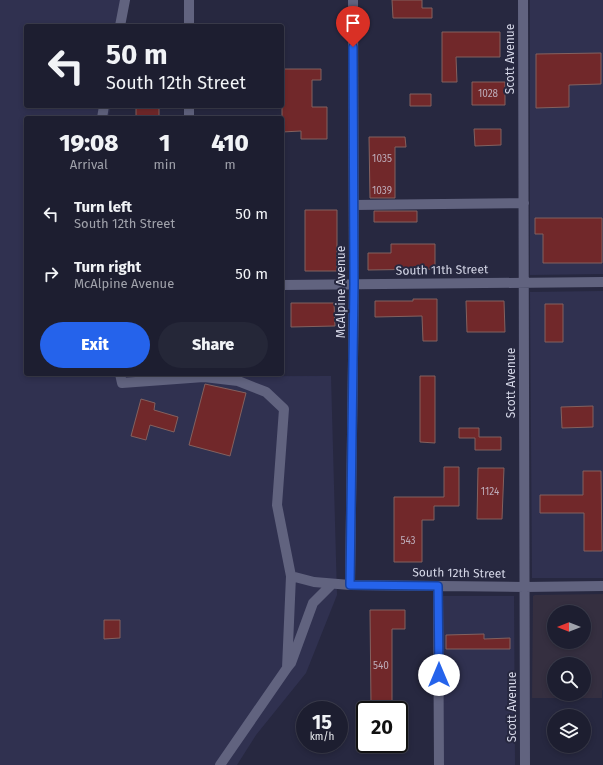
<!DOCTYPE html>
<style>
:root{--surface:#1d1e30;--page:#252738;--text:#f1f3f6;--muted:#a0a2ab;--line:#3b3c4c;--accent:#2563eb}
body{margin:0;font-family:"Fira Sans",sans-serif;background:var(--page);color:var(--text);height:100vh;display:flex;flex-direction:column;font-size:15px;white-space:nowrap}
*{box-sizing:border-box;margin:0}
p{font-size:13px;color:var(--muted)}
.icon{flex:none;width:22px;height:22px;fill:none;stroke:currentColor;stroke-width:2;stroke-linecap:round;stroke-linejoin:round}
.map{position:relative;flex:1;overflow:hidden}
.side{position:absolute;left:24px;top:116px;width:260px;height:260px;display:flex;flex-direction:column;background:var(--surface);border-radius:4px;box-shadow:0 2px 6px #0003,0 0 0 1px var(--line)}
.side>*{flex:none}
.hud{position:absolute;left:24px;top:24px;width:260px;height:84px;border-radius:4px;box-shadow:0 2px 6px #0003,0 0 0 1px var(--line);background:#1d1e30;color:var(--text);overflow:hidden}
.needle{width:26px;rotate:270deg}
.tools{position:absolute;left:547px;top:605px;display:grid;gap:8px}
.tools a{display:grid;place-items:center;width:44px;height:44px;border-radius:50%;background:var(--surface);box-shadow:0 2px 6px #0003,0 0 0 1px var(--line);font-size:20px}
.speed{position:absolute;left:296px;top:701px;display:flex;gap:8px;font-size:20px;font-weight:700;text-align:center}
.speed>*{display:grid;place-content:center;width:52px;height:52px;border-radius:50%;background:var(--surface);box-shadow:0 2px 6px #0003,0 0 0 1px var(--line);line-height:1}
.speed small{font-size:10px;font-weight:400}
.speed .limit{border:2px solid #111;border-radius:6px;background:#fff;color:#111}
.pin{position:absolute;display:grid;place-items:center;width:34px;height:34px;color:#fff;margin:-41px -17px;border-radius:50% 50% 50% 0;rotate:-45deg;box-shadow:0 0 4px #0007}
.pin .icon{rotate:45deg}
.me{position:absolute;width:44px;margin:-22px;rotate:0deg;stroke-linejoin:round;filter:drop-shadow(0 0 3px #0008)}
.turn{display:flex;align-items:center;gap:14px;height:84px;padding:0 16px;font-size:18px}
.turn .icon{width:52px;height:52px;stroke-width:2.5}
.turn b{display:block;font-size:28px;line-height:34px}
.eta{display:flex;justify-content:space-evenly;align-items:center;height:68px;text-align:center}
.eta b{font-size:24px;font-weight:800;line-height:28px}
.cta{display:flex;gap:8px;margin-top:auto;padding:8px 16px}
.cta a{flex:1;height:46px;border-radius:24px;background:var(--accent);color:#fff;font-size:16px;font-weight:800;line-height:46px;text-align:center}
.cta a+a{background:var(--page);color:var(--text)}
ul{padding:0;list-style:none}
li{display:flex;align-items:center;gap:12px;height:60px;padding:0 16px}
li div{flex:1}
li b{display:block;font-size:15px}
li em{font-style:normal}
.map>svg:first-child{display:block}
.commercial{fill:#352f40;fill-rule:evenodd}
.built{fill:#303150}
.building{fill:#71282a;stroke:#83615f}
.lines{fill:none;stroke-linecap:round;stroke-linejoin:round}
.minor{stroke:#61637f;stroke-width:10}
.route-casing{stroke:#184099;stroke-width:10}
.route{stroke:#2563eb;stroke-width:7}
.labels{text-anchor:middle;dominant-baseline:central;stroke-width:4;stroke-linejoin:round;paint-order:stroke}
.number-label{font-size:10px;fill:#bcabb8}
.street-label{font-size:12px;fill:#d5d7e7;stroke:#272840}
</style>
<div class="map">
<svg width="603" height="765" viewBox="0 0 603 765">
<rect width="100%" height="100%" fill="#272840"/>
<!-- commercial -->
<path class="commercial" d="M603,594V690H602V698H532L533,596L535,595ZM554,612H584V642H554ZM554,664H584V694H554Z"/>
<!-- built -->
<path class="built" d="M0,0H129L124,26H26V106H111L108,118H26V374H124V377L331,376L337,595L306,673L256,735L237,765H0Z
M530,0H603V274L530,275Z
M603,291V578H532L530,292Z
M443,596H514L515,765H443Z"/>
<!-- building -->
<path class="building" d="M392,0H422V8H432V18H393Z
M442,32H500V57H456L457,82H442Z
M601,53V84L569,85V107L536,108V54Z
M282,69H321V80H312V107H327V139H301V131L282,132Z
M472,82H505V105H472Z
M410,94H431V106H410Z
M136,106H159V118H136Z
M474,129H501V145L475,146Z
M369,137H405L406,147H395V198H370Z
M305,210H337V271H305Z
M374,211H417V222H374Z
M535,218H602V263H543V234H535Z
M391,244H435V269L368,270V253H391Z
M413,299H437V341H423L422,316L375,317V301H413Z
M466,301H504L505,332H467Z
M291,303H334L335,326L291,327Z
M545,304H563V342H545Z
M420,376H435V443L420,442Z
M205,384L246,393L230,456L189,445Z
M141,399L155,403L154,410L178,417L174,432L150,425L146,440L131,436Z
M593,406V427L562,428L561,407Z
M459,428H479V437H501V450H475V438H459Z
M444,467H459V506H434V520H422V562H394V497H444Z
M478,468H504L502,519H477Z
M583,471H601L602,551H584V513H540V495H583Z
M370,610H405V629H392V704H371Z
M104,620H120V638L104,639Z
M484,634V639L510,638V649H446V635Z"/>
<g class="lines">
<!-- minor -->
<path class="minor" d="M189,0V26
M523,0L525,765
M120,26L125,0
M189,106V118
M102,118L104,106
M354,205L524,203
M282,285L603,282
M120,374L122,383L204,377L238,381L266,392L284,409L277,505L291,576L287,668
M291,576L314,582L350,585L524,587L603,586
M350,585L354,284L353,0
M438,586L439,765
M220,765L287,668L291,663L313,603L332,584"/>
</g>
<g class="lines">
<defs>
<path id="route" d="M353,47L354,284L350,585L438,586L439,675"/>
</defs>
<!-- route casing -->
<use href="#route" class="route-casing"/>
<!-- route -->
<use href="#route" class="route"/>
</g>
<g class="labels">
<!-- number labels -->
<g class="number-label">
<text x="488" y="94">1028</text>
<text x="382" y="159">1035</text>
<text x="382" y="191">1039</text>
<text x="490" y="492">1124</text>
<text x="408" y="541">543</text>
<text x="381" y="666">540</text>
</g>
<!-- street labels -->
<g class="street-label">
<text transform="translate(510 59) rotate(-90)">Scott Avenue</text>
<text transform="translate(442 270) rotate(-1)">South 11th Street</text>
<text transform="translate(341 292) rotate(-90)">McAlpine Avenue</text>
<text transform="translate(511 383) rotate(-90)">Scott Avenue</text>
<text transform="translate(459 573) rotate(1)">South 12th Street</text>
<text transform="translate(512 707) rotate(-90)">Scott Avenue</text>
</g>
</g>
</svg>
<div class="tools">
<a><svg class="needle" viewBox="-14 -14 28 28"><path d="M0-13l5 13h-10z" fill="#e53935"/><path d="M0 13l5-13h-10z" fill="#a0a2ab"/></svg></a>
<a><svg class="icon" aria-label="search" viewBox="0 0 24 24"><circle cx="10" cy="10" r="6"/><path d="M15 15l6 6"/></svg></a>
<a><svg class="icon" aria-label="layers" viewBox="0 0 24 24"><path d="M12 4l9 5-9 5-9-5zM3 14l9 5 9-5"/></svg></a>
</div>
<div class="speed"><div>15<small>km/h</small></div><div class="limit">20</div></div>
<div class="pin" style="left:353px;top:47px;background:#d93025"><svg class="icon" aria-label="arrive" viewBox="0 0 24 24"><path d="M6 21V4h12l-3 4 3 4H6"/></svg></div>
<svg class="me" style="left:439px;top:675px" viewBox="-20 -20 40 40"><circle r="19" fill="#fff"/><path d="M0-13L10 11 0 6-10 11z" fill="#2563eb"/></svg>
<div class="hud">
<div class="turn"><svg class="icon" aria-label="left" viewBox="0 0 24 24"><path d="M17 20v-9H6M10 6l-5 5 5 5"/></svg><div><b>50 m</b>South 12th Street</div></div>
</div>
<section class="side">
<div class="eta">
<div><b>19:08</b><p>Arrival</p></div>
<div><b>1</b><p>min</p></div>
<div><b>410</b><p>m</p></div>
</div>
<ul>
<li><svg class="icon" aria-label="left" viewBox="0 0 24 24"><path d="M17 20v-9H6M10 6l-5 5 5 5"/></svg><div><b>Turn left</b><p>South 12th Street</p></div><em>50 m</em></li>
<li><svg class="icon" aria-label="right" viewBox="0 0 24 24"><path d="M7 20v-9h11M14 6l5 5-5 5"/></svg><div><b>Turn right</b><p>McAlpine Avenue</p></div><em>50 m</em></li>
</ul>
<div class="cta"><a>Exit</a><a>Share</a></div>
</section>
</div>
